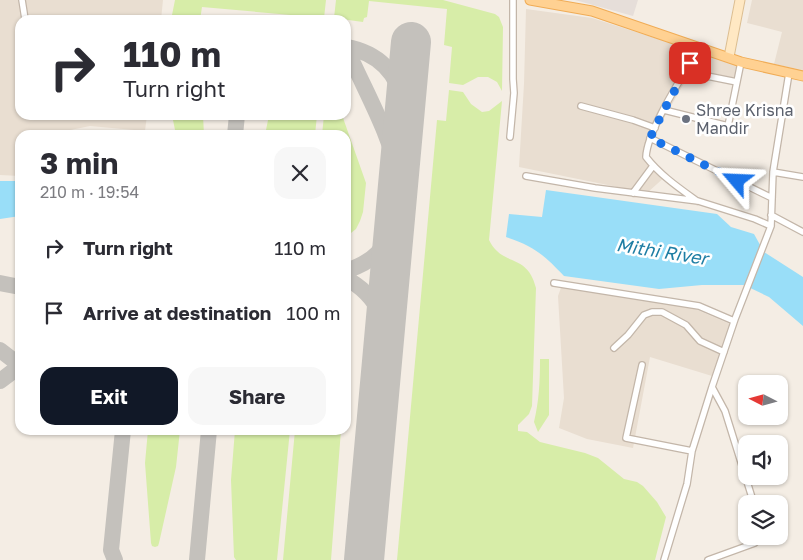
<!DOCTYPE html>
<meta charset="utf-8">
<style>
:root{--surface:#fff;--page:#f7f7f7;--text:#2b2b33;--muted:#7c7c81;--accent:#111827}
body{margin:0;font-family:"Golos Text",sans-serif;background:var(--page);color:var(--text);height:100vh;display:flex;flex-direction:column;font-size:19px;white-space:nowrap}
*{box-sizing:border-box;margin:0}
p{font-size:16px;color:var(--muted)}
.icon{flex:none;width:28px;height:28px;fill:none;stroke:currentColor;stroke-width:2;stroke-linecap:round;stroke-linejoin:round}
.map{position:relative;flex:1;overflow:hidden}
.details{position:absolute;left:15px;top:130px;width:336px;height:305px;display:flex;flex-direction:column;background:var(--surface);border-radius:15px;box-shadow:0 1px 4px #0004}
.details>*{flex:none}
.top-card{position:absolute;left:15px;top:15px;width:336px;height:105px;border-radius:15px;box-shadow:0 1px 4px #0004;background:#fff;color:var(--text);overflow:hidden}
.needle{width:32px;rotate:276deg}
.controls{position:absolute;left:738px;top:375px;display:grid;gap:10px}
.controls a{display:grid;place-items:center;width:50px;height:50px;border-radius:10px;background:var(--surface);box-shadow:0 1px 4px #0004;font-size:25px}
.pin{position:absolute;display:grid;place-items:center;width:42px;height:42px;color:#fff;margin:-21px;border-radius:10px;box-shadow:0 2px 8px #0006}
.me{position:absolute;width:55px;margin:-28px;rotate:296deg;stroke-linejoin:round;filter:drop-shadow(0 0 4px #0008)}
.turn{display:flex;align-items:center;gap:18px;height:105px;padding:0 25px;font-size:22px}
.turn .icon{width:65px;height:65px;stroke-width:2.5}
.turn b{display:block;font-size:35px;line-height:42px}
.round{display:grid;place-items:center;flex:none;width:52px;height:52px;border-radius:15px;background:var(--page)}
.head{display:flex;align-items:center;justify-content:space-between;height:85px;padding:0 25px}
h1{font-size:30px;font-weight:700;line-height:38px}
.cta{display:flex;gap:10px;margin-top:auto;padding:10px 25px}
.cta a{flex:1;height:58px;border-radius:15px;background:var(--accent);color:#fff;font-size:20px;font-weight:700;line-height:58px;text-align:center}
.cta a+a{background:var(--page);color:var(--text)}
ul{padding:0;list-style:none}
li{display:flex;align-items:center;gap:15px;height:65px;padding:0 25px}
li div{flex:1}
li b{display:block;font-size:19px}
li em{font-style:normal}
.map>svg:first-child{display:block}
.residential{fill:#e9ded1}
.industrial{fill:#e6ded9}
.green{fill:#d7eda8}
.water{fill:#99def8}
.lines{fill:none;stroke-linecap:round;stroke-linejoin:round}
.taxiway{stroke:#c4c1bc;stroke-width:16}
.runway{stroke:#c4c1bc;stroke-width:40}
.street-casing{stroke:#c3b6a9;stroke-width:8}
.secondary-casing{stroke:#dcbe91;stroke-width:11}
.primary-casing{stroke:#f0ac56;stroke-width:11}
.street{stroke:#fff;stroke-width:5.5}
.secondary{stroke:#ffe8c3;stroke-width:9}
.primary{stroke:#ffd192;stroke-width:9}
.route{stroke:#1a73e8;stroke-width:9;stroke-dasharray:0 16.2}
.worship-dot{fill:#6b7280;stroke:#fff;stroke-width:2}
.labels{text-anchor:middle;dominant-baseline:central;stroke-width:5;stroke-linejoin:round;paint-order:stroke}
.worship-label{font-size:16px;fill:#5b616d;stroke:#fff;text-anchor:start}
.water-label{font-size:18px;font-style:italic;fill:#1f7ea4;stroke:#fff}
</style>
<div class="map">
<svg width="803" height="560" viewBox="0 0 803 560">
<rect width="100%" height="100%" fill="#f4ede4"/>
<!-- residential -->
<path class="residential" d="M0,0H163L161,20H20V115H147L145,131L90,126L46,135H20V176L0,175Z
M752,0H803V70L774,64L782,32L747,23Z
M526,9L592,18L743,66L740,78L690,73L649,144L648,153L650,158L667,175L647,193L519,167L524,84Z
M562,285L672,299L730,324L712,376L650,357L633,448L587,439L559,428L564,398L558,296Z"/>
<!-- industrial -->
<path class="industrial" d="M575,0H638L633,16Z"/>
<!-- green -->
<path class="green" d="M175,0H326L324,18L202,7L200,20H171Z
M336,0H443L495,14L499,17L503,27L502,91L497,82L488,77H478L463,85L449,83L452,47L444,45L447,9L369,1L367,17L364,18L363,22L334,18Z
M449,90L463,92L471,104L482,112L489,111L502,101L489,240C503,268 527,252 536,288L532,406L529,414L518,425V431L527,432L540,442L585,453L598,458L624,479L637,482L643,486L657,502L666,517L655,560H397L437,120L446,121Z
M172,115H203L204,135H176Z
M269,115H317L315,135H265Z
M324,115H342L366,183L363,212L360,221L356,229L346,237V135H322Z
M540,359H549V415L538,432L534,422C539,401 540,382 540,359Z
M148,430H180L176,467L159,543L158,546L155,547L152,546L151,543L145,463Z
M235,430H290L277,560H236L234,557L231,480Z
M295,430H341L331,560H283Z"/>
<!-- water -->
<path class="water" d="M0,181H20V216L0,219Z
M546,190L717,214L731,227L754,234L764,252L803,277V326L769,297L744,285H702L659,289L564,276C544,255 534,246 506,237L509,214L542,217Z"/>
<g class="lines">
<!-- taxiway -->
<path class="taxiway" d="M346,47C380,53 398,74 405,106
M346,55L354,65C371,102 391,138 399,179
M235,135L237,115
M346,271C375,261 384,250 395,222
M346,279C360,285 375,300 380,314C382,322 383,331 384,338
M0,283L20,287
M0,350L13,360L20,363
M0,381L12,372L20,371
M115,560L111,550L123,430
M197,560L209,430"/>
<!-- runway -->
<path class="runway" d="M364,560L411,42"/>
<defs>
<path id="street" d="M22,0L25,19L27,20H54
M707,76L737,82
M581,106L633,120L655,128
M664,110L728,126L741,62
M510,137L514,93L513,79V0
M650,138L772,198
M773,172L803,177
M526,176L595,188L698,201L755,219L771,226
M633,193L653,166
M697,201C679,188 660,175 646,157C647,130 684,74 699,48
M771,215L803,232
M554,283L699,306L734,321
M614,348L628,335L644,315L652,312H662L686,325L700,341L724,352
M642,365L626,438L692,451
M754,504L725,411L712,387L735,319L771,226L773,172L789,73
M664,560L687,484L692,451L712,387
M708,560L755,543L760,536"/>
<path id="secondary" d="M729,57L740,0"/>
<path id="primary" d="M530,0L592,11L741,62L803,76"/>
</defs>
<!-- street casing -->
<use href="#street" class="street-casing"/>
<!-- secondary casing -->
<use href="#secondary" class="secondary-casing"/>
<!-- primary casing -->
<use href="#primary" class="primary-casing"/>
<!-- street -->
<use href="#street" class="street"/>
<!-- secondary -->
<use href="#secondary" class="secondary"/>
<!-- primary -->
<use href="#primary" class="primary"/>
</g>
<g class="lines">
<!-- route -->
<path class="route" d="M690,63L664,110L650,138L737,181"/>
</g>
<!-- markers -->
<circle class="worship-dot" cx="686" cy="119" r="5"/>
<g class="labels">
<!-- worship labels -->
<g class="worship-label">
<text x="696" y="110">Shree Krisna<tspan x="696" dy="18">Mandir</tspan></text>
</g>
<!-- water labels -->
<g class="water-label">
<text transform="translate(662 251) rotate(9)">Mithi River</text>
</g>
</g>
</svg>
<div class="controls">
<a><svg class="needle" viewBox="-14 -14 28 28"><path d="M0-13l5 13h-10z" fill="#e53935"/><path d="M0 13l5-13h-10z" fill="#7c7c81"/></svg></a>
<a><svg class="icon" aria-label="sound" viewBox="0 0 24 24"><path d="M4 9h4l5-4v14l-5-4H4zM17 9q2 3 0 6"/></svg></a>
<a><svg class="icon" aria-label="layers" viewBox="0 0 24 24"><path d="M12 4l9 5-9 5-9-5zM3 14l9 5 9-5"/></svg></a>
</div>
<div class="pin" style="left:690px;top:63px;background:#d93025"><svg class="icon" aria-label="arrive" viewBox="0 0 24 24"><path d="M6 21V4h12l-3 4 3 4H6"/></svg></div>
<svg class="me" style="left:737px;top:181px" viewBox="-20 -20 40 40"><path d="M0-17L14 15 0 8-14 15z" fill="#1a73e8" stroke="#fff" stroke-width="4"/></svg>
<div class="top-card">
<div class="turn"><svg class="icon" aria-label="right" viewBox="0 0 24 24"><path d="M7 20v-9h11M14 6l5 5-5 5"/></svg><div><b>110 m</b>Turn right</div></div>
</div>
<section class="details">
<div class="head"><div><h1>3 min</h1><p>210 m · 19:54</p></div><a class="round"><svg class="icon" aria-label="close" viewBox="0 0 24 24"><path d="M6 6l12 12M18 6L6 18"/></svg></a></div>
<ul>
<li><svg class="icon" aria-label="right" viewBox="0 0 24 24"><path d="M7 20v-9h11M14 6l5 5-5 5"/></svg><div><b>Turn right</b></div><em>110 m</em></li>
<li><svg class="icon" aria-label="arrive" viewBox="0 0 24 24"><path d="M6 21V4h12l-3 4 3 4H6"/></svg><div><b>Arrive at destination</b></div><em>100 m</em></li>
</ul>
<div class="cta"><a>Exit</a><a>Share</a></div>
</section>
</div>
